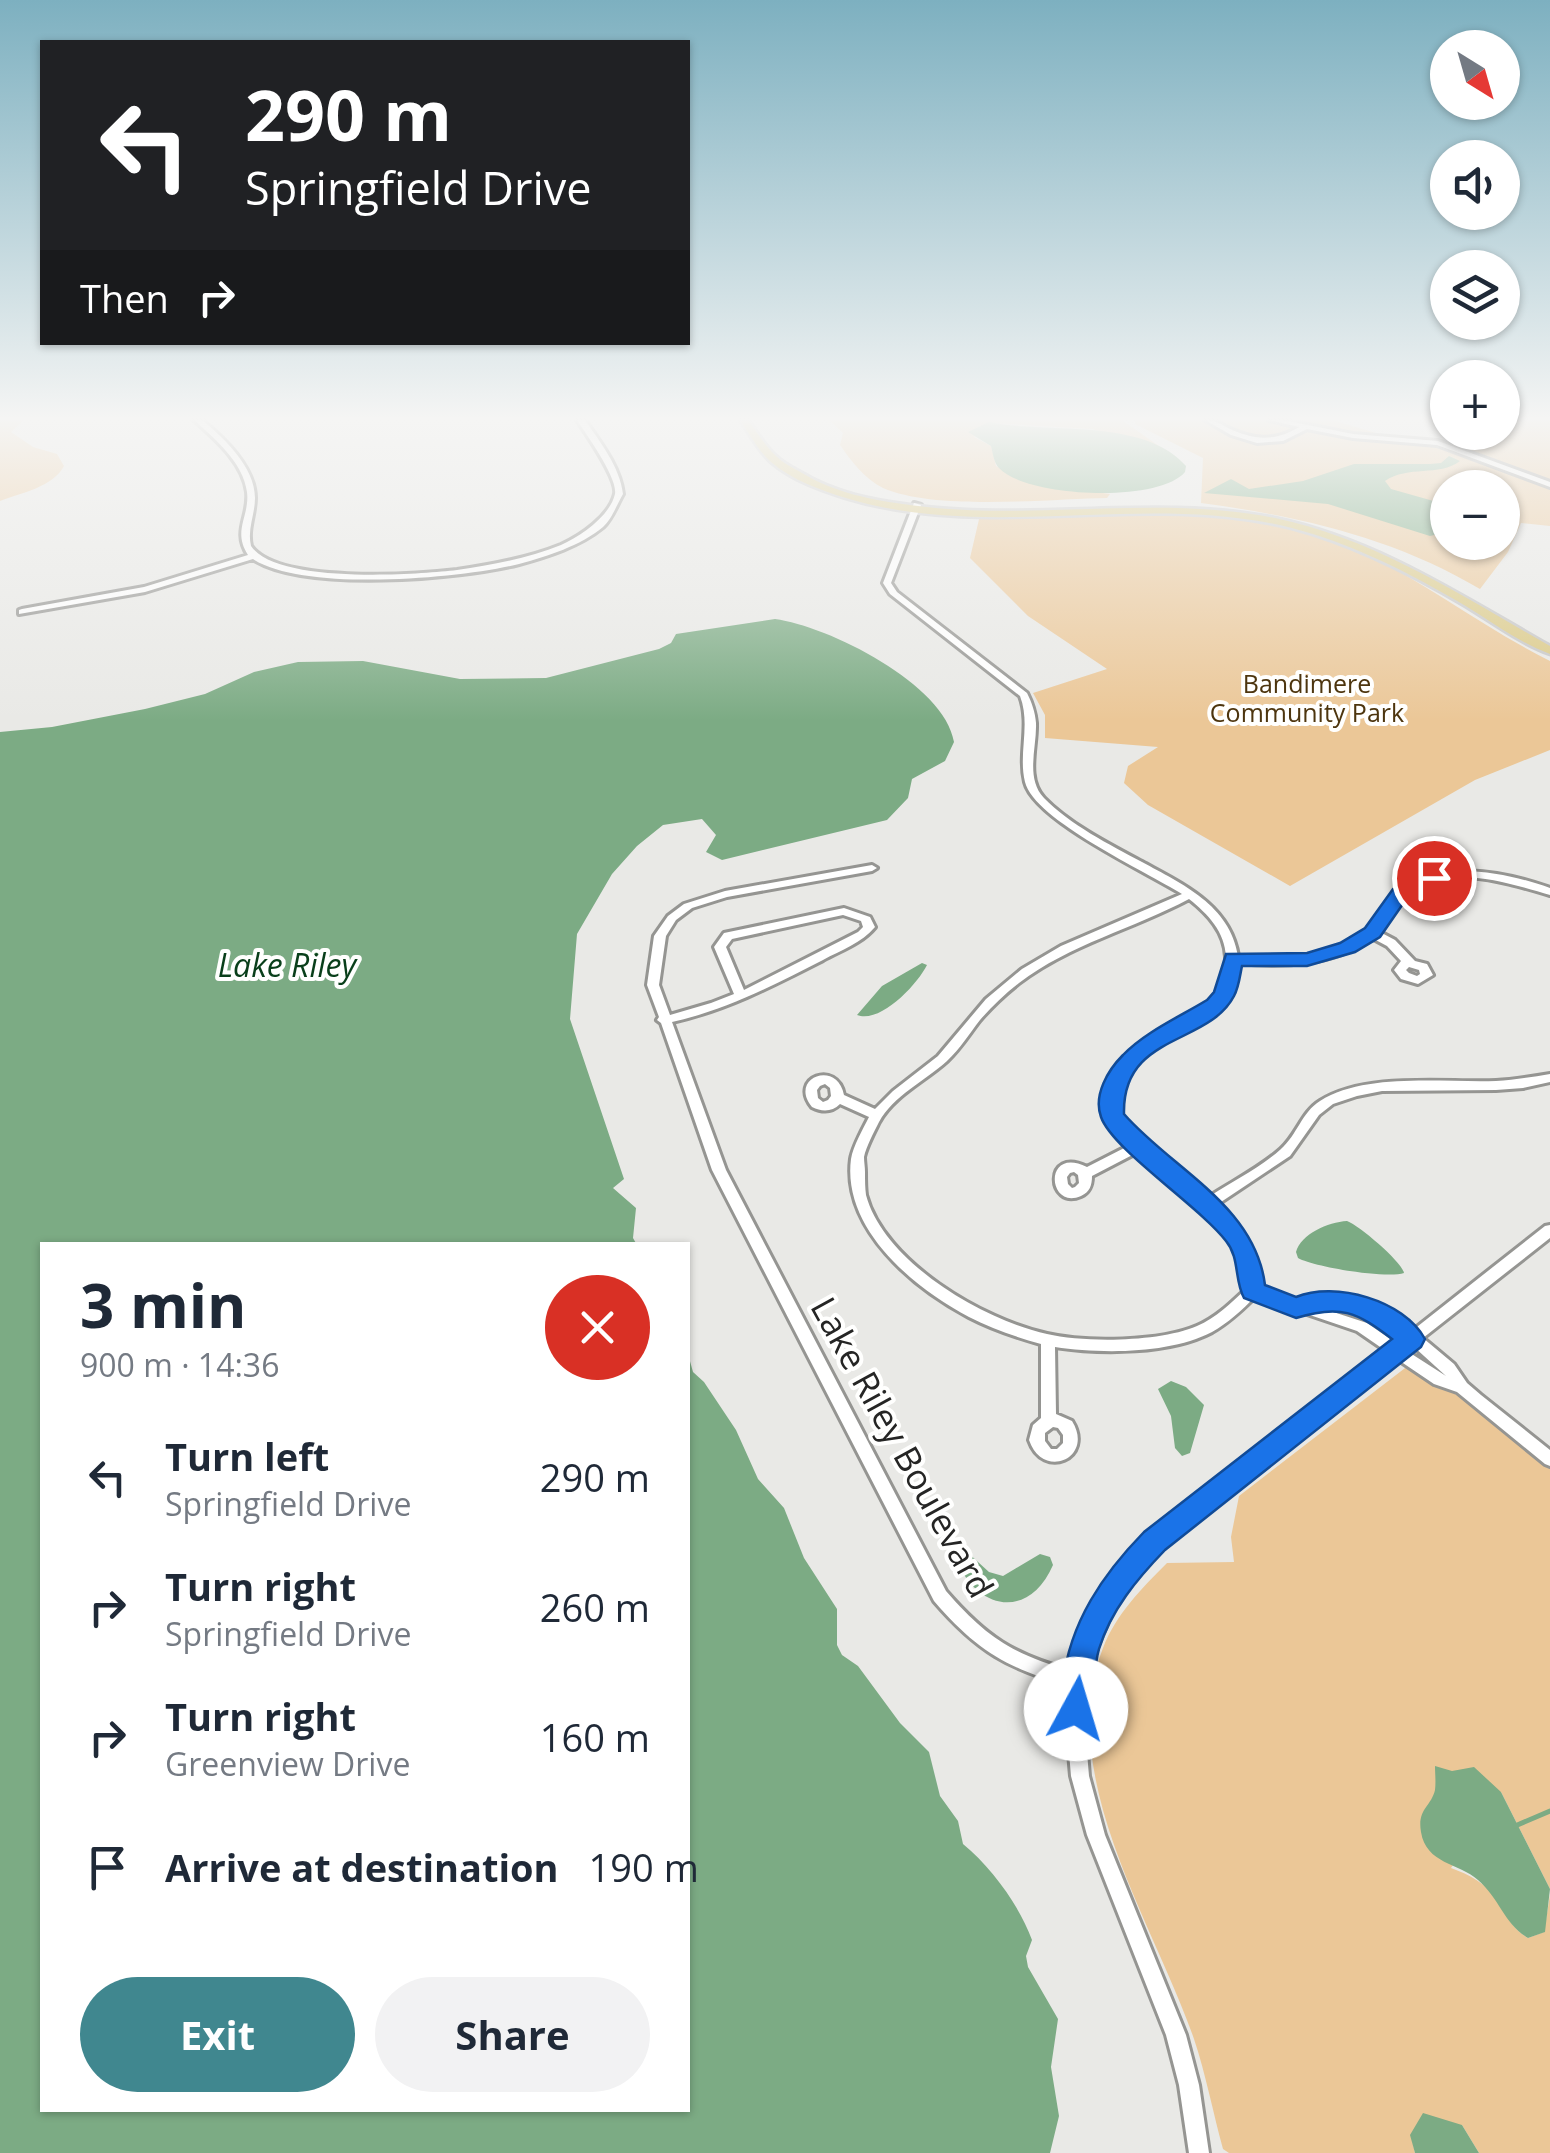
<!DOCTYPE html>
<meta charset="utf-8">
<style>
:root{--surface:#fff;--page:#f2f2f3;--text:#1f2937;--muted:#747a83;--accent:#40878f}
body{margin:0;font-family:"Open Sans",sans-serif;background:var(--page);color:var(--text);height:100vh;display:flex;flex-direction:column;font-size:38px;white-space:nowrap}
*{box-sizing:border-box;margin:0}
p{font-size:32px;color:var(--muted)}
.icon{flex:none;width:55px;height:55px;fill:none;stroke:currentColor;stroke-width:2;stroke-linecap:round;stroke-linejoin:round}
.map{position:relative;flex:1;overflow:hidden}
.side{position:absolute;left:40px;top:1242px;width:650px;height:870px;display:flex;flex-direction:column;background:var(--surface);border-radius:0px;box-shadow:0 2px 8px #0004}
.side>*{flex:none}
.hud{position:absolute;left:40px;top:40px;width:650px;height:305px;border-radius:0px;box-shadow:0 2px 8px #0004;background:#202124;color:#fff;overflow:hidden}
.needle{width:65px;rotate:143deg}
.fabs{position:absolute;left:1430px;top:30px;display:grid;gap:20px}
.fabs a{display:grid;place-items:center;width:90px;height:90px;border-radius:50%;background:var(--surface);box-shadow:0 2px 8px #0004;font-size:50px}
.pin{position:absolute;display:grid;place-items:center;width:85px;height:85px;color:#fff;margin:-42px;border:5px solid #fff;border-radius:50%;box-shadow:0 2px 10px #0007}
.me{position:absolute;width:110px;margin:-55px;rotate:6deg;stroke-linejoin:round;filter:drop-shadow(0 0 8px #0008)}
.turn{display:flex;align-items:center;gap:35px;height:210px;padding:0 40px;font-size:45px}
.turn .icon{width:130px;height:130px;stroke-width:2.5}
.turn b{display:block;font-size:70px;line-height:85px}
.then{display:flex;align-items:center;height:95px;padding:0 40px;background:#0003;gap:20px;font-size:38px}
.round{display:grid;place-items:center;flex:none;width:105px;height:105px;border-radius:52px;background:var(--page)}
.overview{display:flex;align-items:center;justify-content:space-between;height:170px;padding:0 40px}
h1{font-size:60px;font-weight:700;line-height:75px}
.action{display:flex;gap:20px;margin-top:auto;padding:20px 40px}
.action a{flex:1;height:115px;border-radius:60px;background:var(--accent);color:#fff;font-size:40px;font-weight:700;line-height:115px;text-align:center}
.action a+a{background:var(--page);color:var(--text)}
ul{padding:0;list-style:none}
li{display:flex;align-items:center;gap:30px;height:130px;padding:0 40px}
li div{flex:1}
li b{display:block;font-size:38px}
li em{font-style:normal}
.map>svg:first-child{display:block}
.green{fill:#ebc797;fill-rule:evenodd}
.water{fill:#7cab84}
.lines{fill:none;stroke-linecap:round;stroke-linejoin:round}
.stream{stroke:#7cab84;stroke-width:5}
.minor-casing{stroke:#959592;stroke-width:6}
.major-casing{stroke:#c6c6c6;stroke-width:5}
.minor{fill:#fff;fill-rule:evenodd}
.major{fill:#dac883;fill-rule:evenodd}
.route{fill:#1a73e8;stroke:#114b97;stroke-width:2.5}
.labels{text-anchor:middle;dominant-baseline:central;stroke-width:8;stroke-linejoin:round;paint-order:stroke}
.far-park-label{font-size:25px;fill:#4d350e;stroke:#fffffe}
.water-label{font-size:32px;font-style:italic;fill:#093f1a;stroke:#fffffe}
.near-street-label{font-size:35px;fill:#252524;stroke:#fffffe}
</style>
<div class="map">
<svg width="1550" height="2153" viewBox="0 0 1550 2153">
<rect width="100%" height="100%" fill="#e9e9e6"/>
<!-- green -->
<path class="green" d="M0,420H24L11,432L33,447L57,454L64,466C53,487 21,493 0,501Z
M829,420H1122L1163,449L1092,429L991,423L974,437L991,446L996,466L1033,483L1110,494L1107,498C1048,499 936,511 883,488C865,479 851,461 840,445L843,433Z
M1135,420H1332L1386,436L1453,445L1488,433L1502,432L1503,420H1550V526L1521,523L1508,552L1480,589C1394,538 1299,516 1201,503L1203,458L1135,424ZM1448,488H1502V542H1448Z
M980,515C1095,515 1261,502 1365,553C1429,585 1486,629 1550,661V750L1475,780L1290,886L1148,805L1124,783L1128,766L1158,747L1045,738V715L1033,693L1107,669L1028,616L970,558Z
M1409,1365L1459,1395L1550,1468V1889L1501,1792L1451,1868C1470,1875 1486,1883 1498,1901C1510,1918 1510,1927 1528,1938L1544,1932L1550,1895V2153H1479L1462,2125L1411,2135L1415,2153H1229L1223,2149C1213,2113 1206,2075 1194,2039C1153,1921 1054,1775 1103,1648C1116,1614 1142,1588 1167,1563L1234,1562L1231,1537L1239,1496Z"/>
<!-- water -->
<path class="water" d="M989,422C1045,434 1144,417 1186,466L1185,472C1158,504 1025,497 999,468C994,463 993,454 991,446L968,432Z
M1449,456L1460,461C1439,477 1408,465 1385,481L1391,489L1437,502L1447,526L1442,533L1430,536L1328,504L1204,493L1231,479L1249,489L1303,481L1354,464H1430L1441,463Z
M775,619C828,626 945,684 954,742L945,761L912,779L908,798L887,820L722,860L706,852L716,835L702,819L663,825L637,846L612,874L577,934L570,1019L624,1179L613,1188L636,1208L633,1238L637,1245H42V2110H688V1354L693,1372L704,1382L736,1430L758,1479L784,1508L804,1558L837,1609V1645L842,1655L858,1666L900,1723L929,1752L940,1796L958,1821L963,1844C992,1868 1019,1905 1032,1940L1026,1956L1028,1967L1058,2019L1051,2067L1059,2116L1050,2153H0V732L52,727L145,709L205,694L254,672L298,662L363,661L460,679L546,678L659,649L671,643L676,634Z
M922,963L927,965C917,985 880,1024 857,1015L882,986Z
M1347,1221C1360,1226 1402,1262 1404,1273C1387,1279 1314,1267 1298,1258L1296,1252C1301,1234 1328,1222 1347,1221Z
M1171,1381L1186,1387L1204,1405L1190,1453L1182,1456L1175,1448L1171,1416L1158,1389Z
M967,1552L989,1572L1003,1576L1040,1554L1050,1557L1053,1565C1029,1620 977,1611 956,1559L958,1554Z
M1435,1766L1452,1771L1474,1767L1501,1792L1550,1889L1545,1932L1528,1938C1504,1924 1500,1899 1478,1880C1459,1863 1426,1864 1421,1832C1417,1809 1431,1807 1435,1790C1436,1782 1435,1773 1435,1766Z
M1423,2113L1462,2125L1479,2153H1415L1410,2135Z"/>
<g class="lines">
<!-- stream -->
<path class="stream" d="M1515,1826L1550,1811"/>
<defs>
<path id="minor" d="M194,420H202C224,438 255,467 255,498C255,515 247,529 251,546C277,584 414,575 457,570C492,565 529,558 561,545C581,536 610,516 615,494C618,478 586,434 577,420H585C600,442 620,467 623,494C617,504 612,519 603,527C580,546 548,556 519,564C460,579 304,592 253,559L145,592L19,614V610L22,609L144,587L248,555C232,531 250,516 247,492C243,462 215,439 194,420Z
M1205,420C1215,420 1219,423 1228,428C1253,440 1275,442 1299,427L1269,420H1283L1353,434L1438,441L1550,482V487L1437,445L1353,438L1307,429L1283,441L1257,443L1231,435Z
M914,503L921,505L891,583L897,592L1027,693C1032,703 1035,712 1036,723C1037,747 1025,778 1044,798C1069,824 1110,845 1142,862C1182,884 1230,905 1238,956C1278,959 1323,960 1359,936C1375,926 1380,907 1393,894C1431,857 1506,872 1550,888V895C1506,882 1439,860 1400,899C1391,908 1385,921 1378,931L1395,940L1415,961L1427,964L1433,975L1418,984L1401,979L1394,970L1401,961L1387,946L1372,938C1333,966 1283,967 1237,963C1235,1029 1160,1026 1131,1070C1122,1084 1121,1099 1119,1115L1148,1143L1210,1196C1233,1181 1260,1168 1281,1149C1297,1135 1302,1112 1320,1101C1366,1072 1444,1083 1496,1081C1514,1080 1532,1077 1550,1074V1082L1523,1088L1496,1090L1382,1091L1357,1096L1333,1104L1319,1115L1290,1156L1218,1204C1246,1233 1254,1247 1260,1288C1272,1292 1286,1299 1299,1300C1308,1301 1320,1296 1331,1296C1361,1296 1389,1313 1413,1330L1545,1226L1550,1225V1238L1423,1338L1454,1364L1467,1383L1481,1395L1550,1450V1466L1545,1464L1457,1392L1434,1384L1397,1359L1161,1546L1115,1605L1092,1659L1084,1717L1089,1776L1105,1835L1186,2035L1199,2085L1209,2153H1189L1179,2085L1166,2035L1087,1835L1071,1776L1066,1717L1071,1686C1008,1669 977,1651 934,1601L712,1170L661,1023L657,1020L659,1017L647,985L654,936L668,916L684,904L725,891L872,865L877,868L872,871L727,897L692,908L676,920L666,936L659,985L670,1015L711,1003L734,994L714,947L724,933L844,908L870,917L875,927C862,943 841,950 823,960C774,985 726,1010 672,1022L726,1170L946,1591C986,1637 1013,1655 1073,1671L1075,1659L1103,1595L1149,1536L1386,1351L1357,1331L1301,1312H1291L1289,1309L1255,1297C1242,1310 1228,1323 1212,1332C1170,1354 1102,1354 1055,1347L1056,1414L1072,1421C1095,1458 1043,1481 1029,1440L1033,1425L1041,1418V1344C1016,1337 992,1329 969,1317C914,1288 842,1229 851,1159C853,1146 863,1129 869,1117L840,1104C832,1112 822,1112 812,1107C788,1078 837,1059 844,1095L875,1109L893,1091L938,1056L986,999L1022,969L1061,946L1182,894C1147,872 1034,820 1025,782C1018,753 1031,725 1020,696L890,594L883,583ZM1189,899C1208,914 1225,932 1226,957C1227,1018 1161,1023 1127,1058C1111,1074 1109,1095 1106,1116L1132,1144L1087,1167C1043,1145 1047,1211 1081,1196C1090,1192 1092,1185 1092,1176L1140,1151C1162,1170 1186,1190 1206,1209C1235,1240 1240,1247 1246,1289C1231,1303 1216,1318 1197,1326C1160,1342 1086,1343 1047,1334C983,1320 884,1262 866,1195C865,1188 865,1180 865,1172C865,1167 864,1162 864,1157C866,1147 874,1132 879,1122C893,1096 925,1081 947,1061C960,1049 969,1034 980,1020C992,1006 1005,994 1019,983C1070,944 1133,929 1189,899ZM843,915L861,921L863,927L858,932L744,990L726,947L732,939ZM1409,967L1419,970L1420,974L1417,976L1409,973L1406,970ZM825,1084L830,1088L831,1096L828,1100L823,1102L818,1098L817,1090L820,1086ZM1074,1172L1078,1175L1079,1183L1075,1187L1072,1188L1068,1184L1067,1177L1070,1173ZM1338,1307C1363,1313 1382,1323 1402,1338L1396,1343L1367,1323L1321,1308ZM1413,1346L1446,1376L1407,1351ZM1053,1427L1058,1428L1063,1435V1443L1057,1449H1051L1045,1441V1433Z"/>
<path id="major" d="M740,420H748C757,432 765,446 776,456C783,463 793,468 802,473C835,493 872,500 910,505C1031,522 1155,494 1275,518C1376,539 1462,596 1550,646V654C1520,643 1492,622 1464,605C1410,573 1353,544 1292,528C1146,491 991,542 846,498C820,490 792,480 771,462C759,452 749,433 740,420Z"/>
</defs>
<!-- minor casing -->
<use href="#minor" class="minor-casing"/>
<!-- major casing -->
<use href="#major" class="major-casing"/>
<!-- minor -->
<use href="#minor" class="minor"/>
<!-- major -->
<use href="#major" class="major"/>
</g>
<!-- sky -->
<linearGradient id="sky" x2="0" y2="1"><stop stop-color="#7db0c0"/><stop offset="0.58" stop-color="#f5f5f4"/><stop offset="1" stop-color="#f5f5f4" stop-opacity="0"/></linearGradient>
<rect width="1550" height="721" fill="url(#sky)"/>
<!-- route -->
<path class="route" d="M1434,872L1441,874V883L1407,898L1380,937L1355,952L1307,966H1242C1240,975 1239,987 1234,996C1208,1046 1122,1033 1124,1114C1172,1169 1255,1205 1265,1285L1296,1297C1335,1281 1404,1300 1425,1339L1421,1347L1165,1550C1137,1579 1111,1610 1099,1649C1092,1672 1097,1698 1087,1720L1076,1725L1065,1720C1059,1707 1062,1696 1063,1682C1070,1622 1103,1574 1144,1532L1392,1339C1357,1312 1340,1304 1296,1318L1244,1298C1234,1280 1240,1258 1226,1241C1200,1207 1112,1149 1101,1117C1093,1095 1108,1070 1123,1055C1145,1032 1179,1017 1207,1000L1214,992L1226,954L1307,953L1340,943L1365,928L1393,889Z"/>
<g class="labels">
<!-- far-park labels -->
<g class="far-park-label">
<text x="1307" y="683">Bandimere<tspan x="1307" dy="29">Community Park</tspan></text>
</g>
<!-- water labels -->
<g class="water-label">
<text x="287" y="964">Lake Riley</text>
</g>
<!-- near-street labels -->
<g class="near-street-label">
<text transform="translate(903 1447) rotate(61)">Lake Riley Boulevard</text>
</g>
</g>
</svg>
<div class="fabs">
<a><svg class="needle" viewBox="-14 -14 28 28"><path d="M0-13l5 13h-10z" fill="#e53935"/><path d="M0 13l5-13h-10z" fill="#747a83"/></svg></a>
<a><svg class="icon" aria-label="sound" viewBox="0 0 24 24"><path d="M4 9h4l5-4v14l-5-4H4zM17 9q2 3 0 6"/></svg></a>
<a><svg class="icon" aria-label="layers" viewBox="0 0 24 24"><path d="M12 4l9 5-9 5-9-5zM3 14l9 5 9-5"/></svg></a>
<a>+</a>
<a>−</a>
</div>
<div class="pin" style="left:1434px;top:878px;background:#d93025"><svg class="icon" aria-label="arrive" viewBox="0 0 24 24"><path d="M6 21V4h12l-3 4 3 4H6"/></svg></div>
<svg class="me" style="left:1076px;top:1709px" viewBox="-20 -20 40 40"><circle r="19" fill="#fff"/><path d="M0-13L10 11 0 6-10 11z" fill="#1a73e8"/></svg>
<div class="hud">
<div class="turn"><svg class="icon" aria-label="left" viewBox="0 0 24 24"><path d="M17 20v-9H6M10 6l-5 5 5 5"/></svg><div><b>290 m</b>Springfield Drive</div></div>
<div class="then">Then<svg class="icon" aria-label="right" viewBox="0 0 24 24"><path d="M7 20v-9h11M14 6l5 5-5 5"/></svg></div>
</div>
<section class="side">
<div class="overview"><div><h1>3 min</h1><p>900 m · 14:36</p></div><a class="round" style="background:#d93025;color:#fff"><svg class="icon" aria-label="close" viewBox="0 0 24 24"><path d="M6 6l12 12M18 6L6 18"/></svg></a></div>
<ul>
<li><svg class="icon" aria-label="left" viewBox="0 0 24 24"><path d="M17 20v-9H6M10 6l-5 5 5 5"/></svg><div><b>Turn left</b><p>Springfield Drive</p></div><em>290 m</em></li>
<li><svg class="icon" aria-label="right" viewBox="0 0 24 24"><path d="M7 20v-9h11M14 6l5 5-5 5"/></svg><div><b>Turn right</b><p>Springfield Drive</p></div><em>260 m</em></li>
<li><svg class="icon" aria-label="right" viewBox="0 0 24 24"><path d="M7 20v-9h11M14 6l5 5-5 5"/></svg><div><b>Turn right</b><p>Greenview Drive</p></div><em>160 m</em></li>
<li><svg class="icon" aria-label="arrive" viewBox="0 0 24 24"><path d="M6 21V4h12l-3 4 3 4H6"/></svg><div><b>Arrive at destination</b></div><em>190 m</em></li>
</ul>
<div class="action"><a>Exit</a><a>Share</a></div>
</section>
</div>
